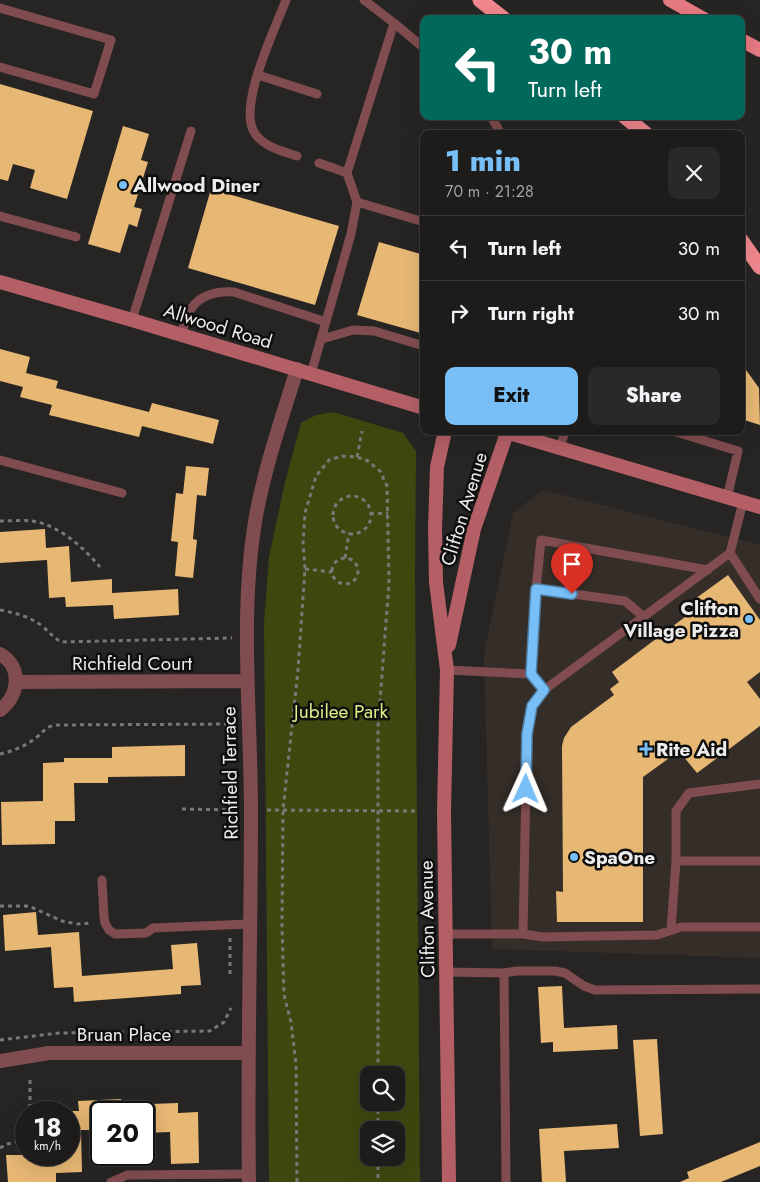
<!DOCTYPE html>
<meta charset="utf-8">
<style>
:root{--surface:#1d1c1b;--page:#2a2928;--text:#f1f3f6;--muted:#a0a1a3;--line:#3b3a3a;--accent:#78bff7}
body{margin:0;font-family:Jost,sans-serif;background:var(--page);color:var(--text);height:100vh;display:flex;flex-direction:column;font-size:19px;white-space:nowrap}
*{box-sizing:border-box;margin:0}
p{font-size:16px;color:var(--muted)}
.icon{flex:none;width:28px;height:28px;fill:none;stroke:currentColor;stroke-width:2;stroke-linecap:round;stroke-linejoin:round}
.map{position:relative;flex:1;overflow:hidden}
.side{position:absolute;left:420px;top:130px;width:325px;height:305px;display:flex;flex-direction:column;background:var(--surface);border-radius:10px;box-shadow:0 5px 20px #0002,0 0 0 1px var(--line)}
.side>*{flex:none}
.banner{position:absolute;left:420px;top:15px;width:325px;height:105px;border-radius:10px;box-shadow:0 5px 20px #0002,0 0 0 1px var(--line);background:#00695c;color:#fff;overflow:hidden}
.controls{position:absolute;left:360px;top:1066px;display:grid;gap:10px}
.controls a{display:grid;place-items:center;width:45px;height:45px;border-radius:10px;background:var(--surface);box-shadow:0 5px 20px #0002,0 0 0 1px var(--line);font-size:25px}
.speed{position:absolute;left:15px;top:1101px;display:flex;gap:10px;font-size:25px;font-weight:700;text-align:center}
.speed>*{display:grid;place-content:center;width:65px;height:65px;border-radius:50%;background:var(--surface);box-shadow:0 5px 20px #0002,0 0 0 1px var(--line);line-height:1}
.speed small{font-size:12px;font-weight:400}
.speed .limit{border:2px solid #111;border-radius:8px;background:#fff;color:#111}
.pin{position:absolute;display:grid;place-items:center;width:42px;height:42px;color:#fff;margin:-51px -21px;border-radius:50% 50% 50% 0;rotate:-45deg;box-shadow:0 0 5px #0007}
.pin .icon{rotate:45deg}
.me{position:absolute;width:55px;margin:-28px;rotate:1deg;stroke-linejoin:round;filter:drop-shadow(0 0 4px #0008)}
.turn{display:flex;align-items:center;gap:18px;height:105px;padding:0 25px;font-size:22px}
.turn .icon{width:65px;height:65px;stroke-width:2.5}
.turn b{display:block;font-size:35px;line-height:42px}
.round{display:grid;place-items:center;flex:none;width:52px;height:52px;border-radius:10px;background:var(--page)}
.headline{display:flex;align-items:center;justify-content:space-between;height:85px;padding:0 25px}
h1{font-size:30px;font-weight:800;line-height:38px;color:var(--accent)}
.button{display:flex;gap:10px;margin-top:auto;padding:10px 25px}
.button a{flex:1;height:58px;border-radius:10px;background:var(--accent);color:#111;font-size:20px;font-weight:800;line-height:58px;text-align:center}
.button a+a{background:var(--page);color:var(--text)}
ul{padding:0;list-style:none}
li{display:flex;align-items:center;gap:15px;height:65px;padding:0 25px;border-top:1px solid var(--line)}
li div{flex:1}
li b{display:block;font-size:19px}
li em{font-style:normal}
.map>svg:first-child{display:block}
.built{fill:#342d28}
.green{fill:#3f470f;fill-rule:evenodd}
.building{fill:#e7b774}
.lines{fill:none;stroke-linecap:round;stroke-linejoin:round}
.path{stroke:#7a7877;stroke-width:3;stroke-dasharray:4 4;stroke-linecap:butt}
.service{stroke:#814c4f;stroke-width:9}
.minor{stroke:#814c4f;stroke-width:14}
.secondary{stroke:#b45f66;stroke-width:14}
.trunk{stroke:#e67a82;stroke-width:14}
.motorway{stroke:#f1878e;stroke-width:15}
.route-casing{stroke:#4e7ca1;stroke-width:12}
.route{stroke:#78bff7;stroke-width:9}
.poi-dot{fill:#78bff7;stroke:#0f0e0e;stroke-width:2}
.labels{text-anchor:middle;dominant-baseline:central;stroke-width:5;stroke-linejoin:round;paint-order:stroke}
.poi-label{font-size:19px;font-weight:bold;fill:#edeceb;stroke:#0f0e0e;text-anchor:start}
.street-label{font-size:19px;fill:#edeceb;stroke:#0f0e0e}
.park-label{font-size:19px;fill:#ddf087;stroke:#0f0e0e}
</style>
<div class="map">
<svg width="760" height="1182" viewBox="0 0 760 1182">
<rect width="100%" height="100%" fill="#272524"/>
<!-- built -->
<path class="built" d="M543,490L760,545V958L492,949L484,654L513,513Z"/>
<!-- green -->
<path class="green" d="M333,412L403,433L416,451L415,575L420,1182H269L264,623L269,557L285,482L301,423L316,415ZM369,1075H396V1102H369ZM369,1130H396V1158H369Z"/>
<!-- building -->
<path class="building" d="M0,84L93,111L67,199L30,188L35,170L13,164L8,181L0,179Z
M123,126L149,134L141,160L148,162L134,207L142,209L137,227L129,224L120,253L88,244Z
M211,189L339,226L315,305L188,268Z
M379,242L424,255V334L357,315Z
M0,349L30,357L26,373L58,381L56,388L149,412L152,403L219,420L213,444L142,426L139,437L49,415L52,405L20,397L23,387L0,381Z
M741,363L759,388L760,425L741,419Z
M186,466L209,468L206,496L197,495L193,539L197,540L193,578L175,576L178,542L171,541L176,493L183,494Z
M45,529L46,548L69,546L71,582L112,579V593L178,589L179,615L114,619L113,605L66,607L65,597L49,598L47,560L0,563V532Z
M728,575L760,620V672L747,682L760,699V726L697,773L679,751L643,777V922H557L556,891L563,892L562,746L564,738L571,727L614,695L610,689L619,682L612,672L693,611L688,604Z
M185,745V776L108,777V783H74L75,821H55V844L2,845L1,802L43,801V763L64,762V758H112V747Z
M36,912L38,935L79,932L82,976L173,969L171,945L197,943L201,985L181,986V994L74,1002L73,987L54,988L51,947L5,951L3,915Z
M562,986L564,1028L617,1025L618,1049L553,1052V1042L541,1043L538,987Z
M657,1039L663,1134L640,1136L633,1040Z
M121,1099L122,1105L178,1103V1113L198,1112L199,1163L171,1164L170,1132L144,1133V1112H101V1130H81L82,1172L56,1173V1182H8L6,1155H69V1111H79L78,1101Z
M617,1124L619,1148L564,1151L566,1182H542L539,1129Z
M760,1142V1166L721,1182H680L689,1178L687,1172Z"/>
<g class="lines">
<!-- path -->
<path class="path" d="M357,457L362,431
M333 515a19 19 0 1 1 38 0a19 19 0 1 1-38 0Z
M370,514L388,513
M0,521C10,521 22,520 32,521C59,525 83,547 100,567
M345,558L349,533
M332 571a13 13 0 1 1 26 0a13 13 0 1 1-26 0Z
M305,569L332,572
M0,610C15,613 29,616 42,626C49,632 53,637 61,642L232,638
M0,754C13,751 26,746 37,737C45,731 44,727 56,725L232,724
M182,809L234,810
M267,810L417,811
M0,906H29L62,921L77,924L91,923
M230,938V974
M0,1040L59,1033L210,1031L224,1022L231,1008
M30,1080V1112
M378,1130V1102
M0,1148L7,1144L26,1140
M378,1158V1182
M297,1182L296,1064L291,1022L284,995L282,926L283,810L298,670L305,569L303,543L305,513L316,476L329,460L343,456L357,457L368,461L380,471L387,486L389,583L378,727V1075"/>
<!-- service -->
<path class="service" d="M286,0C275,29 238,105 254,132C263,147 282,151 297,156
M364,0L394,23
M0,8L111,40L94,94L0,67
M258,75L317,94
M491,116L501,134
M319,163L347,173
M357,202L347,173L394,23L424,48
M0,216L76,237
M132,320L191,131
M181,335C184,327 186,316 191,309C201,294 218,291 234,292L326,322
M322,339L353,330L374,331L424,346
M311,374L351,234L357,202L424,222
M673,431L738,451L727,498
M560,448L565,431
M0,460L122,493
M730,553L760,599
M536,589L531,674L544,690
M644,617L625,601L536,589L541,540L708,570
M447,670L531,674
M676,861H760
M102,880L104,917L105,923L109,930L115,934L146,933L153,928L249,924
M671,930L676,861V811L689,793L760,784
M446,934H523L543,937L657,935L681,927H760
M523,934L527,734L532,706L544,690L730,553L743,502
M446,972L504,973L516,971H555L565,973L584,986L595,990L760,989
M504,973L506,1182
M111,1182L127,1175L249,1174"/>
<!-- minor -->
<path class="minor" d="M0,654C23,667 19,696 0,710
M17,682L248,681
M0,1061L49,1053H249
M249,1182C247,1059 251,935 251,812C251,713 239,613 256,516C265,466 282,418 297,369"/>
<!-- secondary -->
<path class="secondary" d="M0,282L132,320L424,408
M445,431L437,467L435,529L436,582L447,670L444,812L449,1182
M502,431L760,507
M449,645L474,529L507,433"/>
<!-- trunk -->
<path class="trunk" d="M670,0L704,19
M741,40L760,50"/>
<!-- motorway -->
<path class="motorway" d="M480,0L504,19
M624,116L646,134
M741,240L760,267"/>
</g>
<g class="lines">
<defs>
<path id="route" d="M526,789L527,734L532,706L544,690L531,674L536,589L572,594"/>
</defs>
<!-- route casing -->
<use href="#route" class="route-casing"/>
<!-- route -->
<use href="#route" class="route"/>
</g>
<!-- markers -->
<g class="poi-dot">
<circle cx="123" cy="185" r="5"/>
<circle cx="749" cy="619" r="5"/>
<path d="M643.5 741.5h5v5h5v5h-5v5h-5v-5h-5v-5h5z"/>
<circle cx="574" cy="857" r="5"/>
</g>
<g class="labels">
<!-- poi labels -->
<g class="poi-label">
<text x="133" y="185">Allwood Diner</text>
<text x="739" y="608" text-anchor="end">Clifton<tspan x="739" dy="22">Village Pizza</tspan></text>
<text x="656" y="749">Rite Aid</text>
<text x="584" y="857">SpaOne</text>
</g>
<!-- street labels -->
<g class="street-label">
<text transform="translate(218 326) rotate(17)">Allwood Road</text>
<text transform="translate(464 509) rotate(-73)">Clifton Avenue</text>
<text x="132" y="663">Richfield Court</text>
<text transform="translate(230 773) rotate(-91)">Richfield Terrace</text>
<text transform="translate(427 919) rotate(-91)">Clifton Avenue</text>
<text x="124" y="1034">Bruan Place</text>
</g>
<!-- park labels -->
<g class="park-label">
<text x="341" y="711">Jubilee Park</text>
</g>
</g>
</svg>
<div class="controls">
<a><svg class="icon" aria-label="search" viewBox="0 0 24 24"><circle cx="10" cy="10" r="6"/><path d="M15 15l6 6"/></svg></a>
<a><svg class="icon" aria-label="layers" viewBox="0 0 24 24"><path d="M12 4l9 5-9 5-9-5zM3 14l9 5 9-5"/></svg></a>
</div>
<div class="speed"><div>18<small>km/h</small></div><div class="limit">20</div></div>
<div class="pin" style="left:572px;top:594px;background:#d93025"><svg class="icon" aria-label="arrive" viewBox="0 0 24 24"><path d="M6 21V4h12l-3 4 3 4H6"/></svg></div>
<svg class="me" style="left:526px;top:789px" viewBox="-20 -20 40 40"><path d="M0-17L14 15 0 8-14 15z" fill="#78bff7" stroke="#fff" stroke-width="4"/></svg>
<div class="banner">
<div class="turn"><svg class="icon" aria-label="left" viewBox="0 0 24 24"><path d="M17 20v-9H6M10 6l-5 5 5 5"/></svg><div><b>30 m</b>Turn left</div></div>
</div>
<section class="side">
<div class="headline"><div><h1>1 min</h1><p>70 m · 21:28</p></div><a class="round"><svg class="icon" aria-label="close" viewBox="0 0 24 24"><path d="M6 6l12 12M18 6L6 18"/></svg></a></div>
<ul>
<li><svg class="icon" aria-label="left" viewBox="0 0 24 24"><path d="M17 20v-9H6M10 6l-5 5 5 5"/></svg><div><b>Turn left</b></div><em>30 m</em></li>
<li><svg class="icon" aria-label="right" viewBox="0 0 24 24"><path d="M7 20v-9h11M14 6l5 5-5 5"/></svg><div><b>Turn right</b></div><em>30 m</em></li>
</ul>
<div class="button"><a>Exit</a><a>Share</a></div>
</section>
</div>
